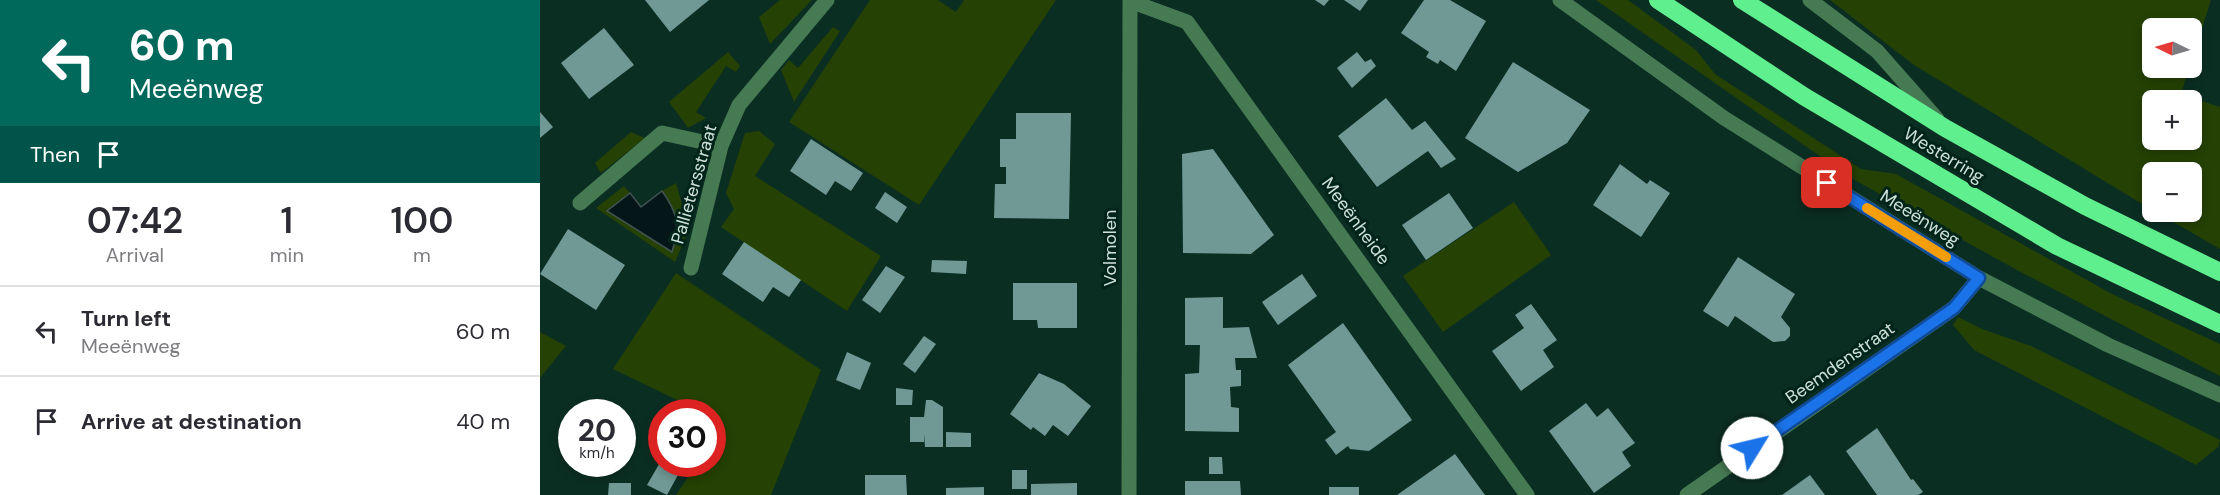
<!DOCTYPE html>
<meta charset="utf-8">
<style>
:root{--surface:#fff;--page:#f7f7f7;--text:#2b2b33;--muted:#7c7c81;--line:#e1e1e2}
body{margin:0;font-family:"DM Sans",sans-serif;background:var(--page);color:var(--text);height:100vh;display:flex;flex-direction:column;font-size:22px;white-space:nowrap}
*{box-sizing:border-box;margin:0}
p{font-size:20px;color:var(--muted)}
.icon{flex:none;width:33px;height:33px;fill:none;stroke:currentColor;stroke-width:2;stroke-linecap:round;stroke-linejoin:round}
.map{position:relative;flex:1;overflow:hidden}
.sheet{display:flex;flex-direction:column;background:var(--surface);width:540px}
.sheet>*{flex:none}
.top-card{background:#00695c;color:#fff;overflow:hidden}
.needle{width:39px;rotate:275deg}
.controls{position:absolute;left:1602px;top:18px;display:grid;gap:12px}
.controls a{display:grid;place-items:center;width:60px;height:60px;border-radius:9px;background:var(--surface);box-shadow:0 3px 9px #0003;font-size:30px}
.speed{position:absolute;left:18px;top:399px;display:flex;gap:12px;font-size:30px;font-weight:700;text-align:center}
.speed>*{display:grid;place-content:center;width:78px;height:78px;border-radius:50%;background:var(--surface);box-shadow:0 3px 9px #0003;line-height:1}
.speed small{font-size:15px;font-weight:400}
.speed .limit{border:9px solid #d22;background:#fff;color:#111}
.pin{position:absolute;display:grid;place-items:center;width:51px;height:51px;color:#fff;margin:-26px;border-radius:12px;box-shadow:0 3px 9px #0006}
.me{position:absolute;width:66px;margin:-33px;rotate:54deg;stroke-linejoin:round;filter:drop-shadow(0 0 4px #0008)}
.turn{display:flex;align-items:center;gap:21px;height:126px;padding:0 30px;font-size:27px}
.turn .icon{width:78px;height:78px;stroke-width:2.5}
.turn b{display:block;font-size:42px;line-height:51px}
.then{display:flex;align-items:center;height:57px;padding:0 30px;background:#0003;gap:12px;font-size:22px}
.eta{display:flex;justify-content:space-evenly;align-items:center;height:102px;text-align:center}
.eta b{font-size:36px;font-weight:600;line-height:42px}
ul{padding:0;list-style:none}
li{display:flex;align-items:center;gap:18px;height:90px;padding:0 30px;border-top:2px solid var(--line)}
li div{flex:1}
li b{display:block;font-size:22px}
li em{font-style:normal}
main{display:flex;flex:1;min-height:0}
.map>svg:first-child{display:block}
.green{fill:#254104;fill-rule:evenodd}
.water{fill:#051619;stroke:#415352;stroke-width:1.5}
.building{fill:#709894}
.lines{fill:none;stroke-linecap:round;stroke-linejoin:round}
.minor{stroke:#467a53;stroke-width:15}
.highway{stroke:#60ef8e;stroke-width:18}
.route-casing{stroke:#114b97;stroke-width:15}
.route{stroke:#1a73e8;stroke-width:10}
.slow{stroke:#f59e0b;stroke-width:10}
.labels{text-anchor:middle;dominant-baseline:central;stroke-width:6;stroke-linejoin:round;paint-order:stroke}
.street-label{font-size:18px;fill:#cde0d8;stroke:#01241a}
</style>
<main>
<section class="sheet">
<div class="top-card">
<div class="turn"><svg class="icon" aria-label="left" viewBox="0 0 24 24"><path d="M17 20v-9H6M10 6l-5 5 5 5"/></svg><div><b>60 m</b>Meeënweg</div></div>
<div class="then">Then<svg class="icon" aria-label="arrive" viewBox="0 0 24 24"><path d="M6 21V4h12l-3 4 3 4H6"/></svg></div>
</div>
<div class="eta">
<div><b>07:42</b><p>Arrival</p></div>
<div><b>1</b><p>min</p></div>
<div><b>100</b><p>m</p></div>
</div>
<ul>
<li><svg class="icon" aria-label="left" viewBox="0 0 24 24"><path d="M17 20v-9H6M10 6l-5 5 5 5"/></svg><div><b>Turn left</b><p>Meeënweg</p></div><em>60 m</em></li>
<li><svg class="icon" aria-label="arrive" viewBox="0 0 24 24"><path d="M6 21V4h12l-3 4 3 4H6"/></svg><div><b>Arrive at destination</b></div><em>40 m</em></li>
</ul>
</section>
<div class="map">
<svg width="1680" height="495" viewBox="0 0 1680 495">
<rect width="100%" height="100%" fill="#0b2e23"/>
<!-- green -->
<path class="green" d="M240,0H272L230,44L219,17Z
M330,0H398L416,12L424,0H516L379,205L249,122Z
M1056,0H1088L1156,50L1175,74L1321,169L1356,174L1572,294L1680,344V376L1475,269L1311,178Z
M1290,0H1671L1652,60V28H1612V68H1649L1641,94L1680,107V249L1616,212H1652V172H1612V210L1374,65ZM1612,100H1652V140H1612Z
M293,27L300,31L254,102L241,70L249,60L258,68Z
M188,52L200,66L196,72L186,66L156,112L166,118L148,128L129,102Z
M219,131L235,144L215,176L341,256L307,311L181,227L194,209L186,193L205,133Z
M91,132L105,138L61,173L55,163Z
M136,183L149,229L135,262L56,208L84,186L90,193L68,212L132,252L130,203L122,191Z
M974,202L1011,255L903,332L863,276Z
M136,273L281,370L231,495H136L157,464H172L173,441L184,423L173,418L172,412H162L73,369Z
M1418,317L1442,329L1491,346L1680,440L1678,447L1656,465L1434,350L1413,325Z
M0,332L26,346L0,378Z"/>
<!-- water -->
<path class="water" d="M122,191C138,213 140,226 132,252L67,211L90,193L101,207Z"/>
<!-- building -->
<path class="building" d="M105,0H169L130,32Z
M775,0H789L784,6Z
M804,0H828L820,11Z
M884,0H910L946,21L916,71L900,60L898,64L886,57L889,52L861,33Z
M64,28L94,65L49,99L21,63Z
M817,52L825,62L831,59L836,66L812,88L797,68Z
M973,62L1050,110L1027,143L978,172L925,138Z
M846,98L872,130L885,121L916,159L901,168L888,151L837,187L798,136Z
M0,112L13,127L0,138Z
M476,113H531L529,219L454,218L455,184H466V167H460V139H476Z
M271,139L323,173L311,191L295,181L286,195L250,171Z
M673,149L734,235L711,254L643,253L642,154Z
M1080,164L1107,184L1110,180L1130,193L1101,237L1053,205Z
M345,192L367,207L357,223L335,208Z
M909,193L933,228L886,260L862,225Z
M28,229L85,265L56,310L0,274Z
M204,242L261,280L249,297L233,287L223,302L182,274Z
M1198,257L1255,294L1241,317L1250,328V336L1245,341L1233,342L1195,316L1188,327L1163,311Z
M392,260L427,261L426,274L391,272Z
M346,266L365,277L340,313L322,300Z
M762,274L777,296L738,325L722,302Z
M473,283H537V328H498L497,320H473Z
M683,297V328L709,327L717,358H695L696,370H701V386L690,387L691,407L699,408V432L645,431V374L659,373L660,345H645V298Z
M991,304L1017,340L1003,350L1014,367L981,391L952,351L984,328L975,315Z
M803,323L872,420L829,451L810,449L808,446L796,455L785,440L796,432L748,365Z
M384,336L396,344L375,373L363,364Z
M307,352L331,363L320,390L296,380Z
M499,373L524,384L551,406L528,436L513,425L505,436L493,427L491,430L470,414Z
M356,388L373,390L372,405H356Z
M386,400H392L403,407V447H385L384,434V442H370V417H384Z
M1046,403L1057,417L1068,408L1095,443L1082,452L1091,466L1054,493L1009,431Z
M1337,428L1371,480L1373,479L1383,492L1378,495H1337L1306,451Z
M406,432L431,433V447H406Z
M915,454L945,495H857Z
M669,457H682L683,474H669Z
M122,459V464H152L151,467L144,464L127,495L107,485Z
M472,470H487V489H472Z
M325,475H366L367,495H325Z
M1270,475L1285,495H1242Z
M645,481H700L701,495H645Z
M69,483H91V495H68Z
M537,483V495H491V484Z
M444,487V495H406V488Z
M789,487H819V495H789Z"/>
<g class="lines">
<!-- minor -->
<path class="minor" d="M1020,0L1184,118L1439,278L1568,345L1680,395
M1270,0L1337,51L1397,119
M590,1L647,22L987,495
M40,203L122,133L181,146
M151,268L181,146L199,105L287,0
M589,495L590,0
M1147,495L1414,308L1439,278"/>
<!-- highway -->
<path class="highway" d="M1118,0L1265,97L1517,246L1680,324
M1202,0L1405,128L1545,206L1680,272"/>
</g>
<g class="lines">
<defs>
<path id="route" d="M1212,448L1414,308L1439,278L1287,183"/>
</defs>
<!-- route casing -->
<use href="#route" class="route-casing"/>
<!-- route -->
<use href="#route" class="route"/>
<!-- slow -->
<path class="slow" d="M1327,208L1406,257"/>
</g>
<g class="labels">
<!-- street labels -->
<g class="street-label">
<text transform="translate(1404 155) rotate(31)">Westerring</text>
<text transform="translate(154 184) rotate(-74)">Pallietersstraat</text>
<text transform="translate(1380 218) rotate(32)">Meeënweg</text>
<text transform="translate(816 221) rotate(54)">Meeënheide</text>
<text transform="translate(570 248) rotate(-90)">Volmolen</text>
<text transform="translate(1300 363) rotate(-35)">Beemdenstraat</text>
</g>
</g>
</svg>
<div class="controls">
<a><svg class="needle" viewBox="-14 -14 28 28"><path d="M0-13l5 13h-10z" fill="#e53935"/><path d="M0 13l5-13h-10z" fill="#7c7c81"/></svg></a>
<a>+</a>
<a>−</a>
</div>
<div class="speed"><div>20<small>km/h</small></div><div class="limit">30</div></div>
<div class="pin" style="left:1287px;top:183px;background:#d93025"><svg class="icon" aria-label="arrive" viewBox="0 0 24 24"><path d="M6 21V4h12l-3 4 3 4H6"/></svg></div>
<svg class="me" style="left:1212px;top:448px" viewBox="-20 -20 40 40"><circle r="19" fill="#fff"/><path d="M0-13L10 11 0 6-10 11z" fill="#1a73e8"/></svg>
</div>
</main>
